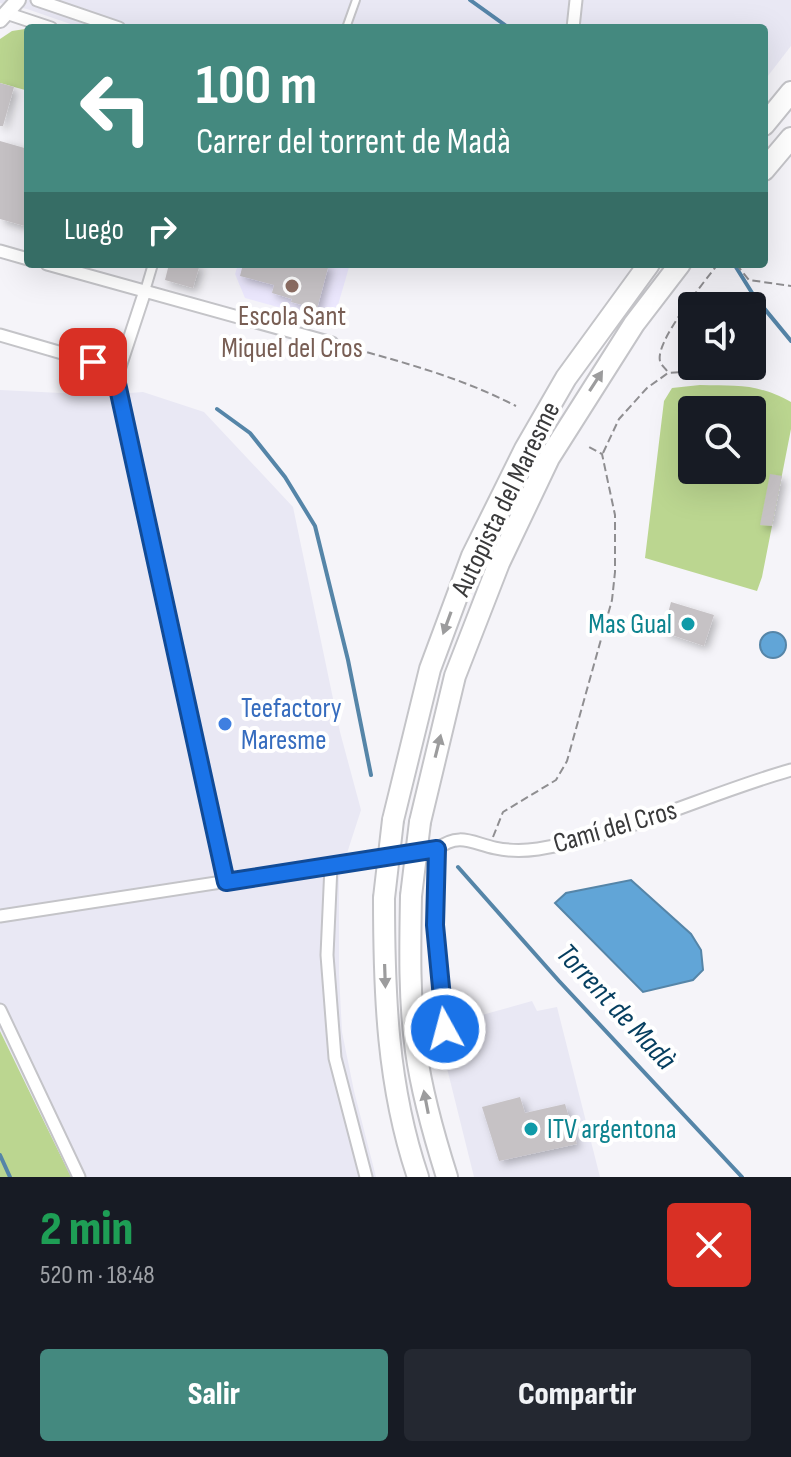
<!DOCTYPE html>
<html lang="es">
<meta charset="utf-8">
<style>
:root{--surface:#171b24;--page:#242831;--text:#f1f3f6;--muted:#9ea1a6;--accent:#44897f}
body{margin:0;font-family:"Sofia Sans Condensed",sans-serif;background:var(--page);color:var(--text);height:100vh;display:flex;flex-direction:column;font-size:30px;white-space:nowrap}
*{box-sizing:border-box;margin:0}
p{font-size:26px;color:var(--muted)}
.icon{flex:none;width:44px;height:44px;fill:none;stroke:currentColor;stroke-width:2;stroke-linecap:round;stroke-linejoin:round}
.map{position:relative;height:1177px;overflow:hidden}
.panel{display:flex;flex-direction:column;background:var(--surface);flex:1}
.panel>*{flex:none}
.guide{position:absolute;left:24px;top:24px;width:744px;height:244px;border-radius:8px;box-shadow:0 8px 32px #0002;background:#44897f;color:#fff;overflow:hidden}
.buttons{position:absolute;left:678px;top:292px;display:grid;gap:16px}
.buttons a{display:grid;place-items:center;width:88px;height:88px;border-radius:8px;background:var(--surface);box-shadow:0 8px 32px #0002;font-size:40px}
.pin{position:absolute;display:grid;place-items:center;width:68px;height:68px;color:#fff;margin:-34px;border-radius:16px;box-shadow:0 4px 12px #0006}
.me{position:absolute;width:88px;margin:-44px;rotate:353deg;stroke-linejoin:round;filter:drop-shadow(0 0 6px #0008)}
.turn{display:flex;align-items:center;gap:28px;height:168px;padding:0 40px;font-size:36px}
.turn .icon{width:104px;height:104px;stroke-width:2.5}
.turn b{display:block;font-size:56px;line-height:68px}
.then{display:flex;align-items:center;height:76px;padding:0 40px;background:#0003;gap:16px;font-size:30px}
.round{display:grid;place-items:center;flex:none;width:84px;height:84px;border-radius:8px;background:var(--page)}
.head{display:flex;align-items:center;justify-content:space-between;height:136px;padding:0 40px}
h1{font-size:48px;font-weight:800;line-height:60px;color:#1e9e55}
.button{display:flex;gap:16px;margin-top:auto;padding:16px 40px}
.button a{flex:1;height:92px;border-radius:8px;background:var(--accent);color:#fff;font-size:32px;font-weight:800;line-height:92px;text-align:center}
.button a+a{background:var(--page);color:var(--text)}
.map>svg:first-child{display:block}
.built{fill:#e9e8f4}
.education{fill:#ece8fe}
.green{fill:#bbd690;fill-rule:evenodd}
.water{fill:#61a5d7;stroke:#5585a8;stroke-width:2}
.lines{fill:none;stroke-linecap:round;stroke-linejoin:round}
.stream{stroke:#5585a8;stroke-width:4}
.building{fill:#c6c2c5;filter:url(#shadow)}
.service-casing{stroke:#c4c4c8;stroke-width:10}
.pedestrian-casing{stroke:#c4c4c8;stroke-width:12}
.minor-casing{stroke:#c4c4c8;stroke-width:15}
.tertiary-casing{stroke:#c4c4c8;stroke-width:18}
.motorway-casing{stroke:#c4c4c8;stroke-width:24}
.path{stroke:#8f8e91;stroke-width:2;stroke-dasharray:8 4;stroke-linecap:butt}
.service{stroke:#fff;stroke-width:6}
.pedestrian{stroke:#fff;stroke-width:8}
.minor{stroke:#fff;stroke-width:11}
.tertiary{stroke:#fff;stroke-width:14}
.motorway{stroke:#fff;stroke-width:20}
.motorway-bridge-casing{stroke:#c4c4c8;stroke-width:24;stroke-linecap:butt}
.motorway-bridge{stroke:#fff;stroke-width:20}
.oneway{fill:#9c9c9d}
.route-casing{stroke:#114b97;stroke-width:20}
.route{stroke:#1a73e8;stroke-width:14}
.education-dot{fill:#8d6e63;stroke:#fff;stroke-width:3}
.culture-dot{fill:#0f9aa8;stroke:#fff;stroke-width:3}
.shop-dot{fill:#3f7fe0;stroke:#fff;stroke-width:3}
.labels{text-anchor:middle;dominant-baseline:central;stroke-width:8;stroke-linejoin:round;paint-order:stroke}
.education-label{font-size:28px;fill:#785e54;stroke:#fff}
.street-label{font-size:28px;fill:#3a3a3b;stroke:#fff}
.culture-label{font-size:28px;fill:#0d838f;stroke:#fff;text-anchor:end}
.shop-label{font-size:28px;fill:#366cbe;stroke:#fff;text-anchor:start}
.water-label{font-size:30px;font-style:italic;fill:#053e5f;stroke:#fff}
</style>
<div class="map">
<svg width="791" height="1177" viewBox="0 0 791 1177">
<defs>
<filter id="shadow"><feDropShadow dx="4" dy="4" stdDeviation="4" flood-color="#0004"/></filter>
</defs>
<rect width="100%" height="100%" fill="#f5f4f9"/>
<!-- built -->
<path class="built" d="M0,0H791V46L764,81V28H82L27,9L0,3Z
M0,390L102,395L143,392L204,412L293,507L340,732L361,810L339,878V974L342,1032L354,1091L376,1177H71L0,1031Z
M532,1001L537,1011L557,1007L600,1177H474L440,1040L453,1023Z"/>
<!-- education -->
<path class="education" d="M238,264H350L333,322L245,298L235,274Z"/>
<!-- green -->
<path class="green" d="M25,29L28,30V81L25,90L0,83V39L12,31Z
M700,385C738,386 756,383 791,402V429L762,577L757,591L645,558L664,401L672,388ZM692,410H752V470H692Z
M0,1031L71,1177H0Z"/>
<!-- water -->
<path class="water" d="M760 645a13 13 0 1 1 26 0a13 13 0 1 1-26 0Z
M631,880L691,934L701,950L703,970L693,980L643,992L555,903L566,893Z"/>
<g class="lines">
<!-- stream -->
<path class="stream" d="M470,0L509,28
M734,264L754,296L791,341
M217,409L250,433L285,477L315,526L348,660L371,775
M458,867L559,981L742,1177
M0,1155L10,1177"/>
</g>
<!-- building -->
<path class="building" d="M0,83L14,87L3,126H0Z
M0,141L28,149V227L0,219Z
M169,264H200L193,288L165,280Z
M243,264H329L317,309L291,302L292,299L272,293L274,285L240,276Z
M770,474L782,476L772,526L760,525Z
M671,602L714,615L704,646L663,632Z
M520,1097L525,1113L565,1104L577,1144L499,1161L482,1107Z"/>
<g class="lines">
<defs>
<path id="service" d="M346,28L356,0
M437,849L435,925L445,1029L471,1049"/>
<path id="pedestrian" d="M145,291L153,264"/>
<path id="minor" d="M37,0L119,28
M6,13L51,28
M573,28L576,0
M0,251L28,259
M47,264L332,343
M0,335L93,362L107,368L116,379L226,882
M116,379L145,291
M331,866L327,955L335,1058L366,1177
M0,916L437,849C459,832 472,843 495,848C509,851 524,851 538,849C626,835 706,794 791,770
M0,1010L79,1177"/>
<path id="tertiary" d="M0,20L18,0"/>
<path id="motorway" d="M764,125L791,92
M764,170L791,138
M393,820L430,669L472,556L525,449L566,378L649,264
M420,822L455,676L499,563L549,458L634,324L680,264
M411,896C410,948 409,1000 416,1051C422,1094 434,1136 447,1177
M384,898C384,993 387,1086 418,1177"/>
</defs>
<!-- service casing -->
<use href="#service" class="service-casing"/>
<!-- pedestrian casing -->
<use href="#pedestrian" class="pedestrian-casing"/>
<!-- minor casing -->
<use href="#minor" class="minor-casing"/>
<!-- tertiary casing -->
<use href="#tertiary" class="tertiary-casing"/>
<!-- motorway casing -->
<use href="#motorway" class="motorway-casing"/>
<!-- path -->
<path class="path" d="M736,264L749,280L791,286
M344,346C403,362 462,378 516,406
M667,371C665,368 661,365 660,361C655,341 705,281 718,264
M603,453L619,419L647,388L668,373L743,368
M493,837L503,812L556,780L567,761L612,600L615,572V515L602,454L587,446"/>
<!-- service -->
<use href="#service" class="service"/>
<!-- pedestrian -->
<use href="#pedestrian" class="pedestrian"/>
<!-- minor -->
<use href="#minor" class="minor"/>
<!-- tertiary -->
<use href="#tertiary" class="tertiary"/>
<!-- motorway -->
<use href="#motorway" class="motorway"/>
<defs>
<path id="motorway-bridge" d="M411,896L420,822
M384,898L393,820"/>
</defs>
<!-- motorway-bridge casing -->
<use href="#motorway-bridge" class="motorway-bridge-casing"/>
<!-- motorway-bridge -->
<use href="#motorway-bridge" class="motorway-bridge"/>
</g>
<!-- one-way arrows -->
<defs><path id="oneway-solid" d="M-6-.8H1V-3.2L6.5 0L1 3.2V.8H-6Z" transform="scale(2)"/></defs>
<g class="oneway">
<use href="#oneway-solid" transform="translate(596 381) rotate(-57)"/>
<use href="#oneway-solid" transform="translate(447 623) rotate(110)"/>
<use href="#oneway-solid" transform="translate(438 746) rotate(-76)"/>
<use href="#oneway-solid" transform="translate(385 976) rotate(88)"/>
<use href="#oneway-solid" transform="translate(426 1102) rotate(-101)"/>
</g>
<g class="lines">
<defs>
<path id="route" d="M93,362L107,368L116,379L226,882L437,849L435,925L445,1029"/>
</defs>
<!-- route casing -->
<use href="#route" class="route-casing"/>
<!-- route -->
<use href="#route" class="route"/>
</g>
<!-- markers -->
<circle class="education-dot" cx="292" cy="286" r="8"/>
<g class="culture-dot">
<circle cx="688" cy="624" r="8"/>
<circle cx="531" cy="1129" r="8"/>
</g>
<circle class="shop-dot" cx="225" cy="724" r="8"/>
<g class="labels">
<!-- education labels -->
<g class="education-label">
<text x="292" y="316">Escola Sant<tspan x="292" dy="32">Miquel del Cros</tspan></text>
</g>
<!-- street labels -->
<g class="street-label">
<text transform="translate(506 499) rotate(-64)">Autopista del Maresme</text>
<text transform="translate(615 827) rotate(-16)">Camí del Cros</text>
</g>
<!-- culture labels -->
<g class="culture-label">
<text x="672" y="624">Mas Gual</text>
<text x="547" y="1129" text-anchor="start">ITV argentona</text>
</g>
<!-- shop labels -->
<g class="shop-label">
<text x="241" y="708">Teefactory<tspan x="241" dy="32">Maresme</tspan></text>
</g>
<!-- water labels -->
<g class="water-label">
<text transform="translate(616 1007) rotate(47)">Torrent de Madà</text>
</g>
</g>
</svg>
<div class="buttons">
<a><svg class="icon" aria-label="sound" viewBox="0 0 24 24"><path d="M4 9h4l5-4v14l-5-4H4zM17 9q2 3 0 6"/></svg></a>
<a><svg class="icon" aria-label="search" viewBox="0 0 24 24"><circle cx="10" cy="10" r="6"/><path d="M15 15l6 6"/></svg></a>
</div>
<div class="pin" style="left:93px;top:362px;background:#d93025"><svg class="icon" aria-label="arrive" viewBox="0 0 24 24"><path d="M6 21V4h12l-3 4 3 4H6"/></svg></div>
<svg class="me" style="left:445px;top:1029px" viewBox="-20 -20 40 40"><circle r="17" fill="#1a73e8" stroke="#fff" stroke-width="3"/><path d="M0-11L8 9 0 5-8 9z" fill="#fff"/></svg>
<div class="guide">
<div class="turn"><svg class="icon" aria-label="left" viewBox="0 0 24 24"><path d="M17 20v-9H6M10 6l-5 5 5 5"/></svg><div><b>100 m</b>Carrer del torrent de Madà</div></div>
<div class="then">Luego<svg class="icon" aria-label="right" viewBox="0 0 24 24"><path d="M7 20v-9h11M14 6l5 5-5 5"/></svg></div>
</div>
</div>
<section class="panel">
<div class="head"><div><h1>2 min</h1><p>520 m · 18:48</p></div><a class="round" style="background:#d93025;color:#fff"><svg class="icon" aria-label="close" viewBox="0 0 24 24"><path d="M6 6l12 12M18 6L6 18"/></svg></a></div>
<div class="button"><a>Salir</a><a>Compartir</a></div>
</section>
